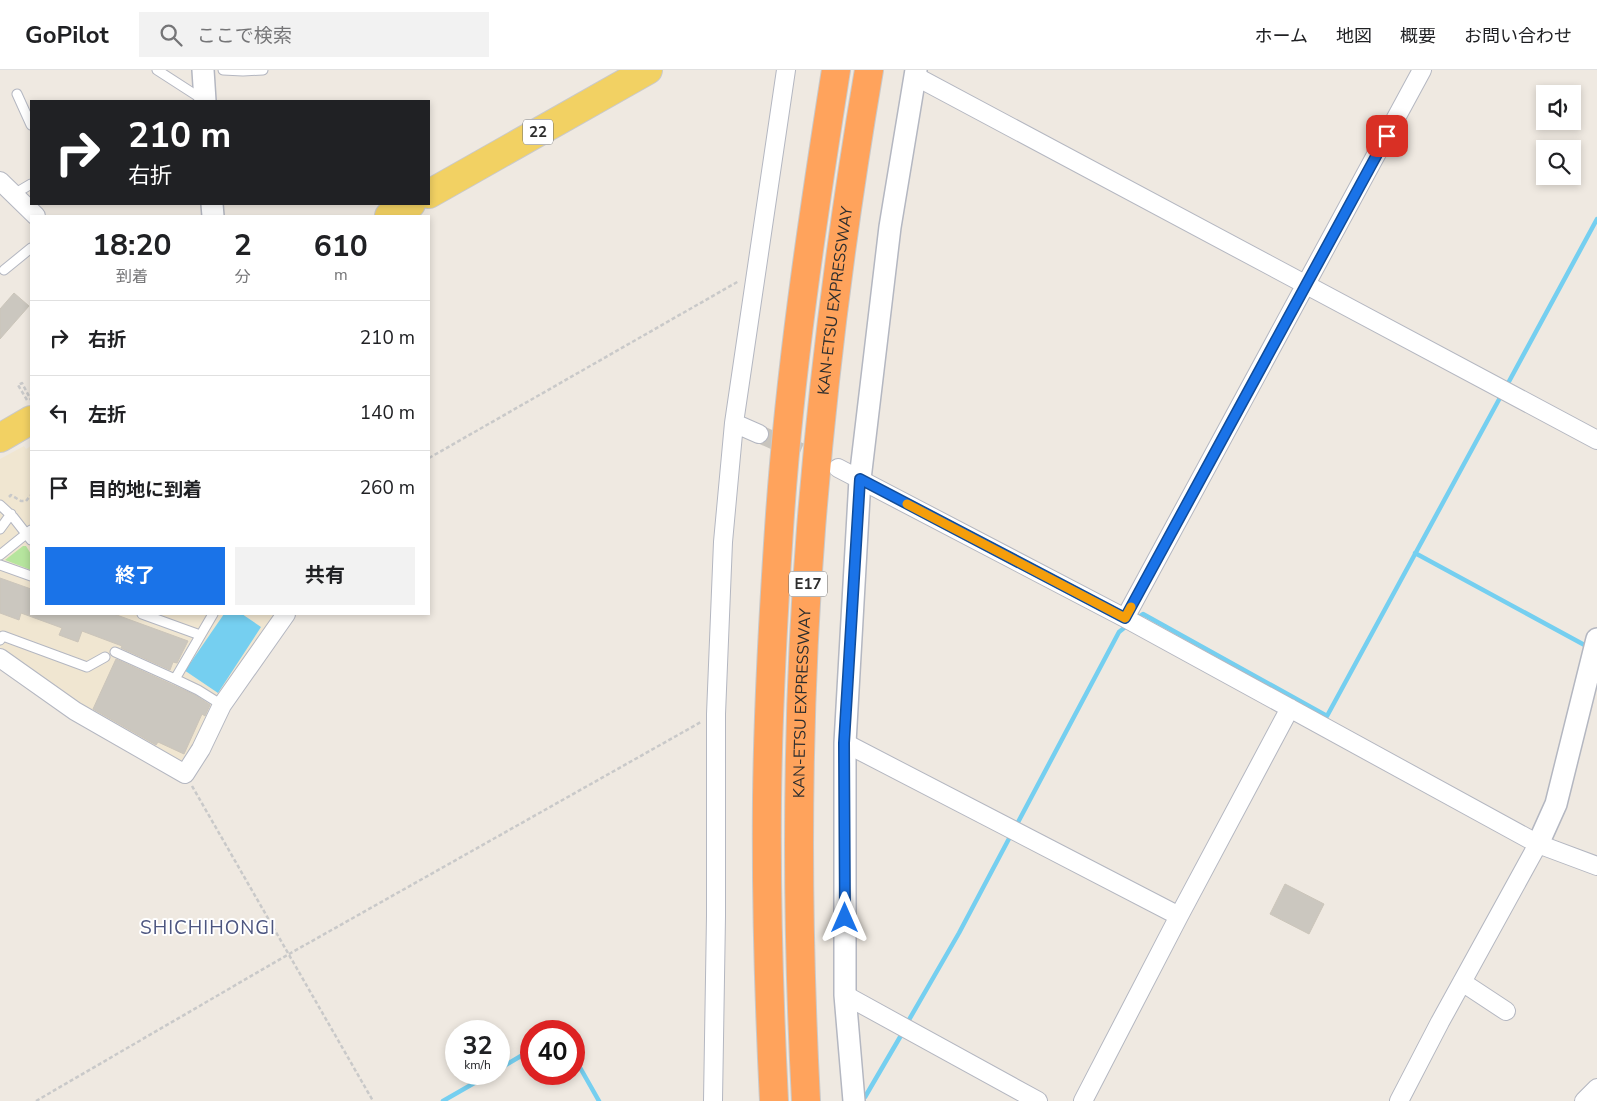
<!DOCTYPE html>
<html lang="ja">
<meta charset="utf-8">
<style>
:root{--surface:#fff;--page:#f2f2f2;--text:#202124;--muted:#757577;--line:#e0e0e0;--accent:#1a73e8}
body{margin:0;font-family:"Nunito Sans","Noto Sans JP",sans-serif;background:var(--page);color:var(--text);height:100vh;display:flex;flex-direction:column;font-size:19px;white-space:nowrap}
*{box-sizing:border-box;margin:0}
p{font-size:16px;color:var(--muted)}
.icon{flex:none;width:28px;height:28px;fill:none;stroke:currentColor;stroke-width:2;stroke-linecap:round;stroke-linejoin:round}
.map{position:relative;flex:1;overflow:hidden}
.sheet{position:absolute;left:30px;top:145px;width:400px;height:400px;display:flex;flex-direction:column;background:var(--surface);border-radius:0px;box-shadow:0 2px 8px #0003}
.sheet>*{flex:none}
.top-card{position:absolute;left:30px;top:30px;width:400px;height:105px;border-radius:0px;box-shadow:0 2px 8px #0003;background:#202124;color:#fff;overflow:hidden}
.tools{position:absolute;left:1536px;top:15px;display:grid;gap:10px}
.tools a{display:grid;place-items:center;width:45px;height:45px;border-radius:0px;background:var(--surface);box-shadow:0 2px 8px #0003;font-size:25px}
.speed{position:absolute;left:445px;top:950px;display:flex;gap:10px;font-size:25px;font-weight:700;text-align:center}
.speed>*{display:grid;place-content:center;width:65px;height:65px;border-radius:50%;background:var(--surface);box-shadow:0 2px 8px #0003;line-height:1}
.speed small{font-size:12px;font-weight:400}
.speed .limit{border:8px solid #d22;background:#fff;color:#111}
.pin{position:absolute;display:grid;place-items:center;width:42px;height:42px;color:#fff;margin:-21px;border-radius:10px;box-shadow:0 2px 8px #0006}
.me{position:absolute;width:55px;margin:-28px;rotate:0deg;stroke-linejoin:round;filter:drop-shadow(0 0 4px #0008)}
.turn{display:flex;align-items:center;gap:18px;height:105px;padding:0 15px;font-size:22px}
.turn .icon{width:65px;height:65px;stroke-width:2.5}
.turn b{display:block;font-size:35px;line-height:42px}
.eta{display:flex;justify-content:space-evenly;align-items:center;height:85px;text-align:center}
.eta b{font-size:30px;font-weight:700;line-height:35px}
.button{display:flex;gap:10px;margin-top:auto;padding:10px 15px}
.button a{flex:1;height:58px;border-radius:0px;background:var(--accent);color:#fff;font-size:20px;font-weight:700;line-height:58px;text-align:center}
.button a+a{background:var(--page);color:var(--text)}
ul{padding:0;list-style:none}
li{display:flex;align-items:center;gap:15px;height:75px;padding:0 15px;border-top:1px solid var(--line)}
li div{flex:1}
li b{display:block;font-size:19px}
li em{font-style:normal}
header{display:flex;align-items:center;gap:30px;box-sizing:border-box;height:70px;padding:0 25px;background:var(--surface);border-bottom:1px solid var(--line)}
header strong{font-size:24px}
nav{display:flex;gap:28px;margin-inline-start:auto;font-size:18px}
.search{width:350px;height:45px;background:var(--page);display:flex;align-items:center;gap:12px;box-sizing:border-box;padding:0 18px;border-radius:0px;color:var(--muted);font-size:19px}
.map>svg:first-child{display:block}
.education{fill:#f0e6d1}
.green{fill:#b6e59e}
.water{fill:#75cff0}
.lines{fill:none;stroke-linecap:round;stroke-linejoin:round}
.stream{stroke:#75cff0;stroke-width:4.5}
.building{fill:#cbc7bf;stroke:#cbc5ba}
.minor-tunnel{stroke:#c8c4bd;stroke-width:18;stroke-dasharray:18 9;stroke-linecap:butt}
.service-casing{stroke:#b4b7c1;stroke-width:11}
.minor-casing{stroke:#b4b7c1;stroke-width:20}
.tertiary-casing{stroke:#b4b7c1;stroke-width:24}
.primary-casing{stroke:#c9c9c9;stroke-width:30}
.motorway-casing{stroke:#c9c9c9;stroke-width:30}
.path{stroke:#c9c9c9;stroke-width:2.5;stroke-dasharray:4 2.5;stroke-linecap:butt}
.service{stroke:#fff;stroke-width:9}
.minor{stroke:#fff;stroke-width:18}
.tertiary{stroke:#fff;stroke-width:21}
.primary{stroke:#f2d163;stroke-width:28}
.motorway{stroke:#ffa35c;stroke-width:28}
.route-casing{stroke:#114b97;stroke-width:12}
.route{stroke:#1a73e8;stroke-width:9}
.slow{stroke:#f59e0b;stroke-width:9}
.labels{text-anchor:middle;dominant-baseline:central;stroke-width:4;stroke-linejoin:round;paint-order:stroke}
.shield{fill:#fff;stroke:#6d6d6d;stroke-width:1}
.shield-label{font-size:15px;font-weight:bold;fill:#2e2e2e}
.street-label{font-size:16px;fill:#2e2e2e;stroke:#fff}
.quarter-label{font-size:19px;letter-spacing:1px;fill:#4d5680;stroke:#fff}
</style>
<header>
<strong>GoPilot</strong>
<div class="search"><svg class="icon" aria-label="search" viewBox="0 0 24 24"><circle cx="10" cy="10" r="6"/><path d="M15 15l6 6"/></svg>ここで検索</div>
<nav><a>ホーム</a><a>地図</a><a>概要</a><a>お問い合わせ</a></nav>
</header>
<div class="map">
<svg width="1597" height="1031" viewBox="0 0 1597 1031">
<rect width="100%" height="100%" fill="#efe9e1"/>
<!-- education -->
<path class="education" d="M24,376L26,379L31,376V544H280L185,695L78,637L0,579V389Z"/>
<!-- green -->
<path class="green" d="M23,476H26L31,484V500L5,490Z"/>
<!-- water -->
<path class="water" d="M224,544H242L261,557L218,623L184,600L190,592H191Z"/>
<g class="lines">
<!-- stream -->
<path class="stream" d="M1506,317L1597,149
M1415,483L1590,578
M1135,550L1143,544L1327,646L1502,324
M1016,756L1119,562L1129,554
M906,955L959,863L1012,763
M574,987L599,1031
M499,999L531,980
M861,1027H865L903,962
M443,1031L490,1004"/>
</g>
<!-- building -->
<path class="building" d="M14,223L29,236L0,269V239Z
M0,508L31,519V544H114L188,571L177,593L173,592L170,600L121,578L122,576L82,561L78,572L59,565L62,558L21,543L19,550L0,543Z
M116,589L195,625L210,635L205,646L202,644L184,684L158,672L156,675L93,639Z
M1285,814L1324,834L1309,864L1270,844Z"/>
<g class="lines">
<!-- minor-tunnel -->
<path class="minor-tunnel" d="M759,364L826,393"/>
<defs>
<path id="service" d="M157,0L202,29
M223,0L243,1L263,0
M17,24L31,55
M14,124L31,114
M4,200L31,178
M0,435L13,447L31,470
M0,459L11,444
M0,485L31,460
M0,495L31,506
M142,544L200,565
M213,544L175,609L198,620L222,635
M0,570L3,566L87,597L105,587
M115,582L175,609"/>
<path id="minor" d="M915,6L1597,370
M0,111L36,146
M734,353L759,364
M838,398L1125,548L1538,774L1597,796
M1125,548L1422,0
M0,588L75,641L185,704L201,679L222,635L286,544
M845,673L1179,846
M1462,912L1506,941
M845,925L1038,1031
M713,1031L716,846V644L723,472L734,353L786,0
M1083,1031L1179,846L1290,638
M1399,1031L1440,952L1538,774
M1584,1031L1597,1018"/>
<path id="tertiary" d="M203,0L205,31
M212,134L213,146
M1538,774L1556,734L1597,569
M854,1031L845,925V673L860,409L890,157L916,0"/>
<path id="primary" d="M429,124L648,0
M389,146L411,134
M0,368L31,350"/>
<g id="motorway">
<path d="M774,1031C769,931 766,830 767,729C768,639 773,549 779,459C789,306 812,152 836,0"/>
<path id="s1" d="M806,1031C796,841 796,649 811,459C823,306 843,152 869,0"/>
</g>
</defs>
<!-- service casing -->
<use href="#service" class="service-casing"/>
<!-- minor casing -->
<use href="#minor" class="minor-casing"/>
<!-- tertiary casing -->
<use href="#tertiary" class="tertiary-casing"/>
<!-- primary casing -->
<use href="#primary" class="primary-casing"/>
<!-- motorway casing -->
<use href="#motorway" class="motorway-casing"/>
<!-- path -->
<path class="path" d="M27,330L18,315L22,313L31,330
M429,388L739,211
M9,427L11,425L21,431H26L31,425
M192,716L373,1031
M36,1031L289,884L701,652"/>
<!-- service -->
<use href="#service" class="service"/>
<!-- minor -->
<use href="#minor" class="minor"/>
<!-- tertiary -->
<use href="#tertiary" class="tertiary"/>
<!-- primary -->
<use href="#primary" class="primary"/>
<!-- motorway -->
<use href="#motorway" class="motorway"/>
</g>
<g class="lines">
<defs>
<path id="route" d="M845,848L844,673L860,409L1125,548L1387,66"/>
</defs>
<!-- route casing -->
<use href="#route" class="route-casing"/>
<!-- route -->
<use href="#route" class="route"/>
<!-- slow -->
<path class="slow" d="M907,434L1125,548L1131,537"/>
</g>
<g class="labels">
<!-- shield labels -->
<g class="shield">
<rect x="523" y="49.5" width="30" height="25" rx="4"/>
<rect x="789" y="501.5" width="38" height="25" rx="4"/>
</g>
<g class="shield-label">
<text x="538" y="62">22</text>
<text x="808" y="514">E17</text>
</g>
<!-- street labels -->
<g class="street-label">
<text stroke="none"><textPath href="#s1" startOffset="802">KAN-ETSU EXPRESSWAY</textPath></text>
<text stroke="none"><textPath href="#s1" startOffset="398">KAN-ETSU EXPRESSWAY</textPath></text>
</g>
<!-- quarter labels -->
<g class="quarter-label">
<text x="208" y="858">SHICHIHONGI</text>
</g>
</g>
</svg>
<div class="tools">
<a><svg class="icon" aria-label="sound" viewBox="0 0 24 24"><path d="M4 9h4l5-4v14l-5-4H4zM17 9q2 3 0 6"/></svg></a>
<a><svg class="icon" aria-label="search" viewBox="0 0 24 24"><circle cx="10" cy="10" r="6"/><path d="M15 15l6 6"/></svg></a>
</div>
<div class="speed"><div>32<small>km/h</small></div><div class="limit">40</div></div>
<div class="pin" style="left:1387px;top:66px;background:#d93025"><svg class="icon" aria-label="arrive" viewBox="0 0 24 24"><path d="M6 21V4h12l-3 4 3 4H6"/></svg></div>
<svg class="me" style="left:845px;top:848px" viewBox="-20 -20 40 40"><path d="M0-17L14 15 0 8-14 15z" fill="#1a73e8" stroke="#fff" stroke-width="4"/></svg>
<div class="top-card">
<div class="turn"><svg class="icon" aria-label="right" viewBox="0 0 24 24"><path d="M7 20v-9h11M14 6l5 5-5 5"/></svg><div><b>210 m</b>右折</div></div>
</div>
<section class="sheet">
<div class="eta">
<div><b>18:20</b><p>到着</p></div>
<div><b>2</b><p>分</p></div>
<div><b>610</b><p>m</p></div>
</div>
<ul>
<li><svg class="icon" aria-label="right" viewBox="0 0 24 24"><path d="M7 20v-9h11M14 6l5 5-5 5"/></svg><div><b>右折</b></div><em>210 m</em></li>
<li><svg class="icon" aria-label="left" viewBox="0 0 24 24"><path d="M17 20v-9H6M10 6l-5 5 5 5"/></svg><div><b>左折</b></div><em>140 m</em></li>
<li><svg class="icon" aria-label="arrive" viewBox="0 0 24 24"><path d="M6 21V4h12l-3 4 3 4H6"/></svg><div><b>目的地に到着</b></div><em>260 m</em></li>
</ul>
<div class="button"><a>終了</a><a>共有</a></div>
</section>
</div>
